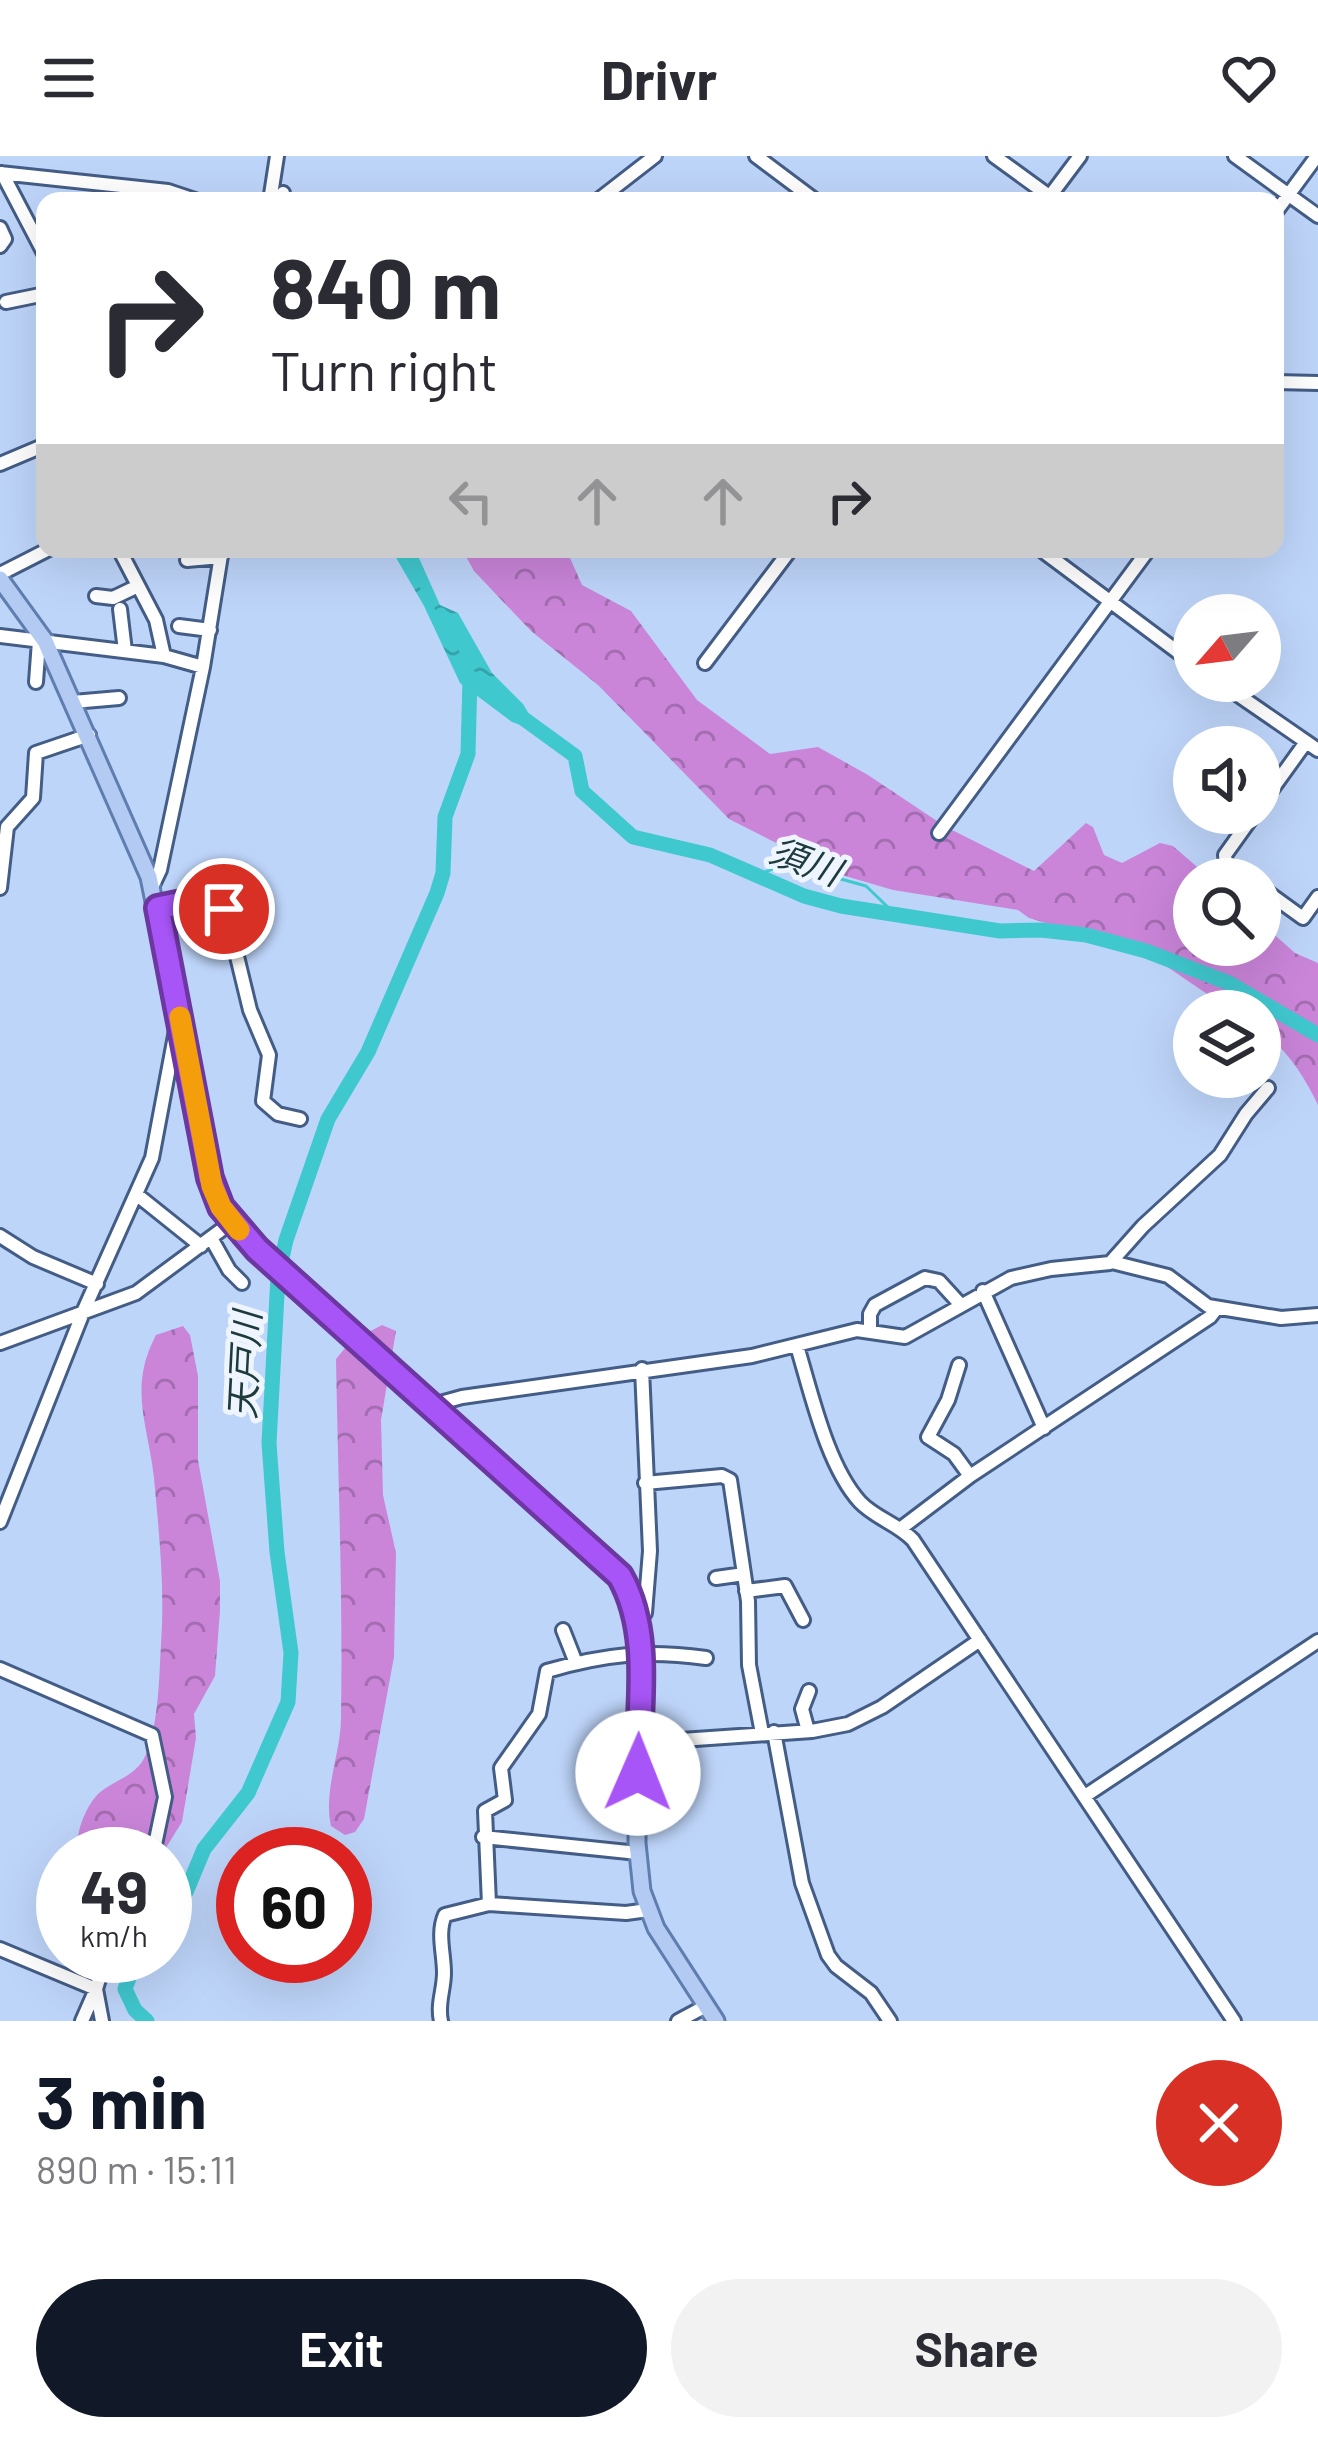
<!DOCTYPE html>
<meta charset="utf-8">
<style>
:root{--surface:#fff;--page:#f2f2f3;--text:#2b2b33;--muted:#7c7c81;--accent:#111827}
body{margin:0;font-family:Barlow,"Noto Sans JP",sans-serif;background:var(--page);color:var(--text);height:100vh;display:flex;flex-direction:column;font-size:45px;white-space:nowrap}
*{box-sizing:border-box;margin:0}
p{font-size:39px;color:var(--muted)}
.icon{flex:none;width:66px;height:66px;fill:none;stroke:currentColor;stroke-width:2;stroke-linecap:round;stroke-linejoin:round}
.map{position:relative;height:1865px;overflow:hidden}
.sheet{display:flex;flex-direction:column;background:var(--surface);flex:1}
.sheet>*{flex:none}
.hud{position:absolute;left:36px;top:36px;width:1248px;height:366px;border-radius:24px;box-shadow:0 12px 48px #0002;background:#fff;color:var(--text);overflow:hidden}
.needle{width:78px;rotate:242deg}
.tools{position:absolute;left:1173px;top:438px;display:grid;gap:24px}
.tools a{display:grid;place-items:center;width:108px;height:108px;border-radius:50%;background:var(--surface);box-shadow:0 12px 48px #0002;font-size:60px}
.speed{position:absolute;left:36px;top:1671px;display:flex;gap:24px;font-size:60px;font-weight:700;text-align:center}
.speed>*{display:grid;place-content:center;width:156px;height:156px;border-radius:50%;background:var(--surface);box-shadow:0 12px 48px #0002;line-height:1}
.speed small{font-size:30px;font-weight:400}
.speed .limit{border:18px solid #d22;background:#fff;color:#111}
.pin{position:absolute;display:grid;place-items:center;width:102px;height:102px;color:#fff;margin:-51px;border:6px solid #fff;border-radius:50%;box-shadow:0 3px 12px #0007}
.me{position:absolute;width:132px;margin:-66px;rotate:1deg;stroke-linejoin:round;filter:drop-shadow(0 0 9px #0008)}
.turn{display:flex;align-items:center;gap:42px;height:252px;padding:0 36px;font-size:54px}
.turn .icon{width:156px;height:156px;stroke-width:2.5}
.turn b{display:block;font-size:84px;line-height:102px}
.lanes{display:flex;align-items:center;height:114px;padding:0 36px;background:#0003;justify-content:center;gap:60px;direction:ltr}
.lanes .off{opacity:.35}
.round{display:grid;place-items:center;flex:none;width:126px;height:126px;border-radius:63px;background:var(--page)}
.headline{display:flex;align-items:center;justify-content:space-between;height:204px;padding:0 36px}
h1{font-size:72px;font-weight:700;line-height:90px;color:var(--accent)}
.action{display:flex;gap:24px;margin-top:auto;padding:24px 36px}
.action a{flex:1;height:138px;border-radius:72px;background:var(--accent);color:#fff;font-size:48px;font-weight:700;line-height:138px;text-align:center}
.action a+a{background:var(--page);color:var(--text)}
header{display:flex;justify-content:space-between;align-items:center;height:156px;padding:0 36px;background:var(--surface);font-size:54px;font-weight:700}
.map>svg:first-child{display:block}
.forest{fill:url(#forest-crowns)}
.water{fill:url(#water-ripples)}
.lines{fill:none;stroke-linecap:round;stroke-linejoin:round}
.stream{stroke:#40c8cf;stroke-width:3}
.river{stroke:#40c8cf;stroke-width:15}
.minor-casing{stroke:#445d86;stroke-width:18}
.major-casing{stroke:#5f7dae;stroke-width:21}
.minor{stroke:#fff;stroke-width:12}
.major{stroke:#b3cbf3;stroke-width:15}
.route-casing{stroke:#6d37a1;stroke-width:30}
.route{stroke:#a855f7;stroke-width:21}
.slow{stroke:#f59e0b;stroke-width:21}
.labels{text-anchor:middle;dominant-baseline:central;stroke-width:10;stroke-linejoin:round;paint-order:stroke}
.water-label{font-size:36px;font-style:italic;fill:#1e3b3c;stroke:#eff5fe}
</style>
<header><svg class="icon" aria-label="menu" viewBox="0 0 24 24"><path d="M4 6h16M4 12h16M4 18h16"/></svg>Drivr<svg class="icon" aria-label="heart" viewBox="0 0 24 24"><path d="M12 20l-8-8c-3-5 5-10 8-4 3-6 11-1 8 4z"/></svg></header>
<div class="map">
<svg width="1318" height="1865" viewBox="0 0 1318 1865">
<defs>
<pattern id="forest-crowns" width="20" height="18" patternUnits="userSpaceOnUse" patternTransform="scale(3)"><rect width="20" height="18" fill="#ca85d9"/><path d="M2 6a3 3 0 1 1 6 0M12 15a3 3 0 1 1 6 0" fill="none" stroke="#a46db1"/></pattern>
<pattern id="water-ripples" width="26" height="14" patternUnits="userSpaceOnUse" patternTransform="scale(3)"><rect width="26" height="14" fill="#40c8cf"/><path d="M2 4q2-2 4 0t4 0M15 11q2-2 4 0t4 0" fill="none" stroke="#35a3a9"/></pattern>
</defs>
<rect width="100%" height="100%" fill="#bed5fa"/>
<!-- forest -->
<path class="forest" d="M462,393H566L582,429L631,455L697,544L770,598L818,591L868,619L946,671L1034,715L1086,667L1093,671L1104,699L1122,707L1160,687L1173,690L1211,723H1194V789H1260V766L1295,797L1318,807V949C1304,920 1287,893 1260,874V855H1232L1147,797L1029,762L1018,754L893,734L835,717L729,663L598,529L531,475L474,415Z
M382,1169L396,1175L381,1264L383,1339L396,1397L394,1501L364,1663L355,1676L345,1679L331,1670C323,1634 341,1598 341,1561C343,1441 338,1322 336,1203L350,1186Z
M183,1170L190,1179L198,1220V1304L220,1425V1455L215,1520L194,1558L196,1582L182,1666L162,1698H78C74,1681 85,1651 98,1638C113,1624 138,1620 146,1598C159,1565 159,1523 161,1488C165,1433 159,1377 154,1322C148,1268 128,1232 156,1179Z"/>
<!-- water -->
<path class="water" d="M391,393H415L440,449L458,457L492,517L523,548L540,576L512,566L460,527L424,450Z"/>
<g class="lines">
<!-- stream -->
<path class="stream" d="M757,719L785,708L848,725L866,730L895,758"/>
<!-- river -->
<path class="river" d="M520,560L575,600L582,635L633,681L710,699L804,740L841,750L1000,775L1041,774L1086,779L1146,795L1229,827L1318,879
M165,1760L186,1736L204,1693L248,1637L288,1546L291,1497L277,1396L269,1287L278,1120L286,1084L328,963L368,896L437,737L443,717L445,661L468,598L470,521
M137,1800L125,1833L135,1854L147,1865"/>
<defs>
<path id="minor" d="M756,0L816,45
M994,0L1056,45
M1235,0L1318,60
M0,17L168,35L198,45
M2,17L45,99
M1047,44L1080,0
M270,45L277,0
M282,45L283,37
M597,45L655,0
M1275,57L1317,0
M0,72L5,83L0,90
M6,146L45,138
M1275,226L1318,227
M0,308L45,289
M119,393L156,464L164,500
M1040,393L1194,508
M187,404L221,401
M0,418L49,393
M96,440L113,442L138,430
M120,453L125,495
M179,470L210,474
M0,480L164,500L203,511
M705,507L791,393
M1218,525L1318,594
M36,526L39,485
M73,546L119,542
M1260,650L1306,586
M939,677L1149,393
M1248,723L1226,707L1225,699L1255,657
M152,731L160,714L203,511L222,393
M1260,731L1303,762L1318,741
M0,732L7,671L33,642L36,597L89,579
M158,752L187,746L226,755L250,854L269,899L263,945L278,958L300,963
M136,1038L201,1090
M0,1080L33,1101L97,1128
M211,1082L229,1114L242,1127
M1112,1106L1168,1120L1208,1150L1281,1162L1318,1159
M983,1135L1044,1272
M870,1174V1158L875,1149L925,1122L939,1125L960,1148
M0,1187L136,1137L232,1066
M797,1190C811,1236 827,1310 860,1346C875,1362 898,1368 913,1384L1234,1865
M959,1209L948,1244L928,1281L954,1298L970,1320
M433,1249L462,1241L752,1200L857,1174L905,1181L1011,1122L1051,1113L1110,1107L1143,1070L1220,999L1246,958L1268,932
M645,1327L722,1320L730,1324L748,1445L749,1509L762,1577
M0,1366L84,1154L152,1002L177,869
M900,1373L970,1320L1210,1161L1217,1152
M716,1422L744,1418
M746,1435L785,1430L803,1464
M637,1464L645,1457L650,1395L642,1213
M563,1474L576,1507
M0,1513L152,1579L165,1641L153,1698
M808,1575L802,1553L809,1535
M774,1576L802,1727L828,1799L836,1810L871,1837L890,1865
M638,1587L812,1575L848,1568L882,1551L980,1484
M1085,1640L1318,1485
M483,1681L638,1697
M489,1748L485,1655L505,1644L501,1612L539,1558L547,1515C605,1498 646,1494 706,1502
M0,1793L96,1833L82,1865
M102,1865L96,1833L106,1800
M441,1865C437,1848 444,1834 444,1817C444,1797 437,1777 445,1759L489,1748L626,1757L648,1754
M678,1865L706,1850"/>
<path id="major" d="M0,423L45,485L149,721L210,1022L221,1051L257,1093L603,1403L630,1438L639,1471L637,1687L642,1735L656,1772L716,1865"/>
</defs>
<!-- minor casing -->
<use href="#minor" class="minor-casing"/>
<!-- major casing -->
<use href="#major" class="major-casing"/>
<!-- minor -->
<use href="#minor" class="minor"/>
<!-- major -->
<use href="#major" class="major"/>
</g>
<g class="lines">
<defs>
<path id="route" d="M224,753L187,746L158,752L210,1022L221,1051L257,1093L620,1420C653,1478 638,1553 638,1617"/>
</defs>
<!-- route casing -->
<use href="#route" class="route-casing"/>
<!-- route -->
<use href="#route" class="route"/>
<!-- slow -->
<path class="slow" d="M180,861L212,1030L221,1051L239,1074"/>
</g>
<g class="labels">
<!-- water labels -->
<g class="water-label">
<text transform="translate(806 704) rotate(20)">須川</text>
<text transform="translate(243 1209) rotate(-87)">天戸川</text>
</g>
</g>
</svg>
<div class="tools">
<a><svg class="needle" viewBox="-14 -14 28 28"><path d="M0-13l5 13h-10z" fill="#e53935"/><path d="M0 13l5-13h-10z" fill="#7c7c81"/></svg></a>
<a><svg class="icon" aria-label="sound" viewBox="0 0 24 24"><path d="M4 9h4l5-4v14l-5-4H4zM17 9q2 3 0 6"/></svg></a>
<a><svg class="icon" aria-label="search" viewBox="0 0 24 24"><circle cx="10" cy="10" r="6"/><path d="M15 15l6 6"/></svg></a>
<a><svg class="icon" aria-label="layers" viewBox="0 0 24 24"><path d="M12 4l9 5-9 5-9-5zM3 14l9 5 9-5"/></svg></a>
</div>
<div class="speed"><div>49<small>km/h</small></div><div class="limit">60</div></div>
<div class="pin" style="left:224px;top:753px;background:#d93025"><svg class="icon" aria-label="arrive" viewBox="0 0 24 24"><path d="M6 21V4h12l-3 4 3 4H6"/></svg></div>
<svg class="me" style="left:638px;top:1617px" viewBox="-20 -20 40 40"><circle r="19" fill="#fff"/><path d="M0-13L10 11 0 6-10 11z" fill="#a855f7"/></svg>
<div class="hud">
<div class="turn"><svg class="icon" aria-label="right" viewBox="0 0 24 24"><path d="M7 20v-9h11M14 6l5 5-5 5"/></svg><div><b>840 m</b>Turn right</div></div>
<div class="lanes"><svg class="icon off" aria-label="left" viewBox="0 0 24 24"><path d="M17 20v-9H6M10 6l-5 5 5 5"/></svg><svg class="icon off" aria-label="ahead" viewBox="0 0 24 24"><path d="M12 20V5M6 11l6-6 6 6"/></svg><svg class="icon off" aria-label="ahead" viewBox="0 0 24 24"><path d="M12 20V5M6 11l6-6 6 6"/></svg><svg class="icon" aria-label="right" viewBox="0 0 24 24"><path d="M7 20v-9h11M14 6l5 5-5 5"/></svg></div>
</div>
</div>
<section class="sheet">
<div class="headline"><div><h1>3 min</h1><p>890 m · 15:11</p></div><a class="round" style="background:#d93025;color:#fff"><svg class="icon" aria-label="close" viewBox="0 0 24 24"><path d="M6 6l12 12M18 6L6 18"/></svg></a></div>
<div class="action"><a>Exit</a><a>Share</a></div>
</section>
